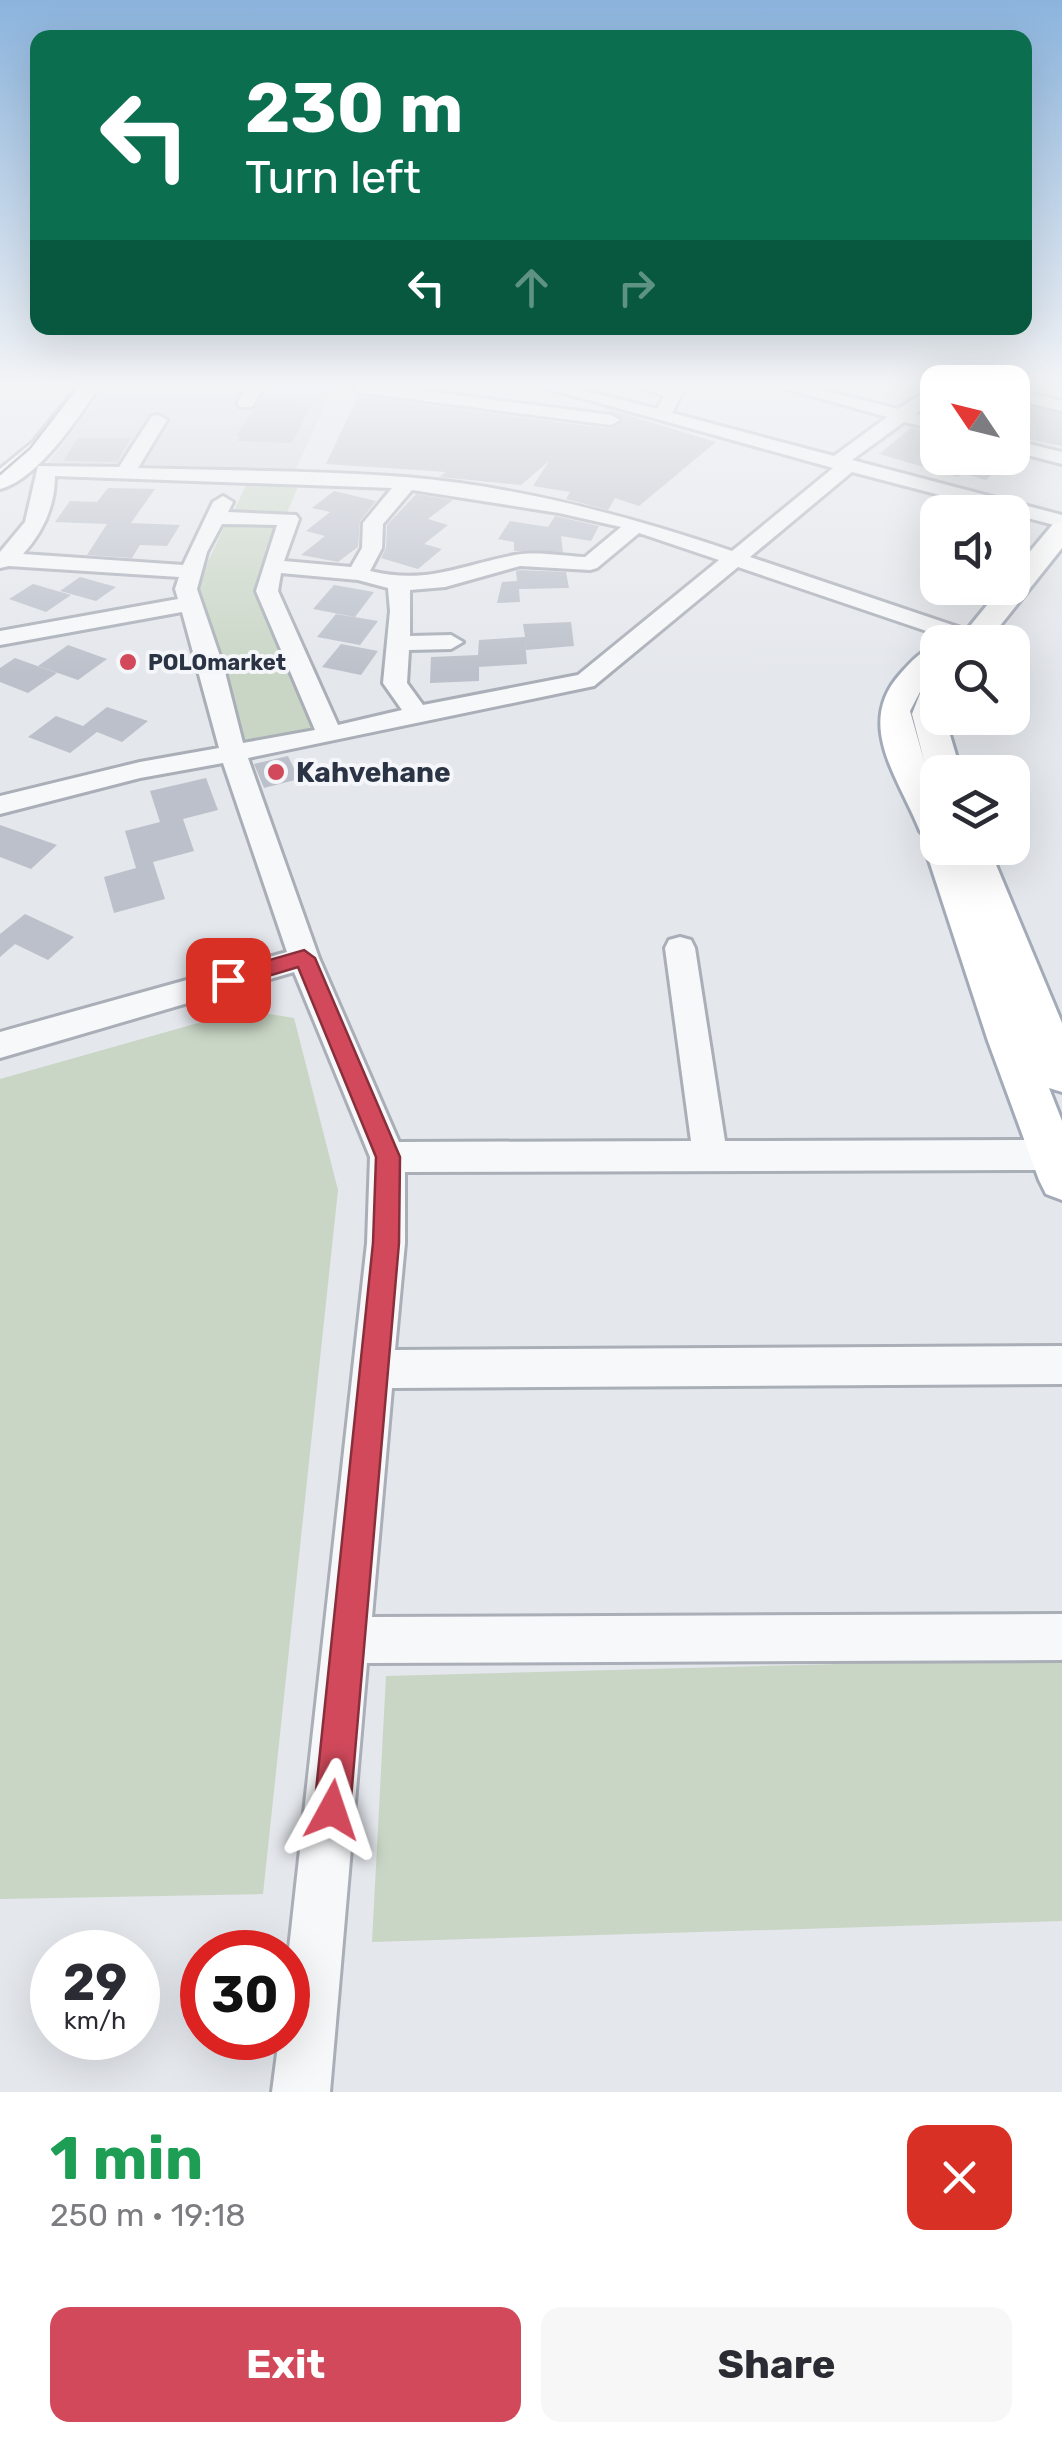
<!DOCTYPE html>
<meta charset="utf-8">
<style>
:root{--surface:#fff;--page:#f7f7f7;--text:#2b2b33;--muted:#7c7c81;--accent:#d1495b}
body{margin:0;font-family:Rubik,sans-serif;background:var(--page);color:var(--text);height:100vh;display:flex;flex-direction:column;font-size:38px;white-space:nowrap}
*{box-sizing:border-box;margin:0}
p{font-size:32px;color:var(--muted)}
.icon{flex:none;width:55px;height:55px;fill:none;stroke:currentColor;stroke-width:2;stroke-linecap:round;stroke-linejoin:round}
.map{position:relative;height:2092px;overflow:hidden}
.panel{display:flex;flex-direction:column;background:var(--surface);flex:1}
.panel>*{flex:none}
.banner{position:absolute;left:30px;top:30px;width:1002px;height:305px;border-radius:20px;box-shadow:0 10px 40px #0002;background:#0b6e4f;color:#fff;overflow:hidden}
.needle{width:65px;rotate:305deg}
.buttons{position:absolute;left:920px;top:365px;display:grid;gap:20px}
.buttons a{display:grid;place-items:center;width:110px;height:110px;border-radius:20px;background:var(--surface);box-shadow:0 10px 40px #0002;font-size:50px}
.speed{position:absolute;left:30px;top:1930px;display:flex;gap:20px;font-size:50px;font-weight:700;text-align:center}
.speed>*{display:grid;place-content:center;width:130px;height:130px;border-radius:50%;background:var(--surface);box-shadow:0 10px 40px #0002;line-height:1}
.speed small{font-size:25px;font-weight:400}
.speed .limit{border:15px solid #d22;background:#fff;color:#111}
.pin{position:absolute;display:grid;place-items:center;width:85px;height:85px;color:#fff;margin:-42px;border-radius:20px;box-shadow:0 5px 15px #0006}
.me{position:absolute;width:110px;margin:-55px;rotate:5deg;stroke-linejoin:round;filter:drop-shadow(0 0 8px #0008)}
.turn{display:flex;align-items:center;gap:35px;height:210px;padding:0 50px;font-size:45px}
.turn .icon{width:130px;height:130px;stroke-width:2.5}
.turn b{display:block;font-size:70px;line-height:85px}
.lanes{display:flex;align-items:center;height:95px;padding:0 50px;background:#0003;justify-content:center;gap:50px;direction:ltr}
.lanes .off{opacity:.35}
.round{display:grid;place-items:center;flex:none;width:105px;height:105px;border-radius:20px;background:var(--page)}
.head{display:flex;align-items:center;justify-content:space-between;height:170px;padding:0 50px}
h1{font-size:60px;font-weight:700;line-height:75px;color:#1e9e55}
.cta{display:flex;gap:20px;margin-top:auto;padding:20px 50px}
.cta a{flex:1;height:115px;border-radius:20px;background:var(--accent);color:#fff;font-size:40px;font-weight:700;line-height:115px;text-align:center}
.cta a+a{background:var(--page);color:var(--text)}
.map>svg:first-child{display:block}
.built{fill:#d2d6de}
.green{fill:#c9d6c5}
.building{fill:#bbc0ca}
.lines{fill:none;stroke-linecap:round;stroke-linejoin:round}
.minor-casing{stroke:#a9aeb7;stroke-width:6}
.major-casing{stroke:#a3abb8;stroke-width:6}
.minor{fill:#f7f8fa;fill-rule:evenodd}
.major{fill:#fff;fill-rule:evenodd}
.tram{stroke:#7d8696;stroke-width:2.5}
.route{fill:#d1495b;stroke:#882f3b;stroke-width:2.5}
.poi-dot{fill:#d1495b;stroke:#f4f6f9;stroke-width:4}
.labels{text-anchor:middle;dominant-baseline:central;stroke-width:8;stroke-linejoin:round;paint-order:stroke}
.far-poi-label{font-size:22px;font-weight:bold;fill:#2b3445;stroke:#f4f6f9;text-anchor:start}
.poi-label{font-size:28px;font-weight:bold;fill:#2b3445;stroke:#f4f6f9;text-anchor:start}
</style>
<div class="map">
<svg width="1062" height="2092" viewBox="0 0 1062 2092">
<rect width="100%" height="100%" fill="#e4e7ec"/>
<!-- built -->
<path class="built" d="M109,383H270L334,385L295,471L45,467Z"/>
<!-- green -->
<path class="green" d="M246,485L298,486L286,516L232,515Z
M227,521L282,522L257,594L318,729L246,742L197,605L196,587Z
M244,1010L294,1018L338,1190L263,1894L0,1899V1079Z
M1062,1658V1921L372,1942L386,1676Z"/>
<!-- building -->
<path class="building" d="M358,396L611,429L624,421L604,408L716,442L639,506L615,498L608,510L566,499L570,492L533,486L549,461L521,485L439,477L446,472L326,464Z
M261,399L313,402L292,443L237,441L239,436H236Z
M1012,403L1062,414V446L1012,436Z
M911,428L938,434V458L1012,455L1024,458L1009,474L996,470L986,480L962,473L958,477L879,454Z
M78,438H131L117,462L63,461Z
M108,488L155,489L131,523L180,525L167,546L140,545L132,558L87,555L107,524L55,522L70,501L97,502Z
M334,491L376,501L360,521L358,547L338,562L301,555L325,536L306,531L330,512L312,508Z
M416,494L453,500L428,519L448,525L424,544L442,549L418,569L381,558L386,548L387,525Z
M555,516L599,526L591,541L561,536L563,552L514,551V542L498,539L510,521L548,527Z
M520,570L566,572L569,588L519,589L520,602L497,603L502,582L517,581L516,571Z
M80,577L116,587L96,601L60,591Z
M33,584L71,595L46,612L9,599Z
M334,585L374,592L355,617L313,609Z
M336,614L378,621L360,645L317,637Z
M571,622L574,646L526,650L525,641L527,664L479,667V681L430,683L431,657L478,655L479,640L525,637L523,624Z
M341,644L378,651L361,675L322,667Z
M68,645L107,659L78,680L38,666Z
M15,658L57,673L28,693L0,682V668Z
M107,707L148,721L122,742L97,732L70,753L28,737L56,716L83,726Z
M288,756L299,779L264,788L254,764Z
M206,778L218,810L183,819L194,851L153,862L165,899L114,913L104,877L136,868L125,831L160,822L150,791Z
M0,825L57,845L31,869L0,857Z
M25,914L74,937L48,960L15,944L0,957V934Z"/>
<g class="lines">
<defs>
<path id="minor" d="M250,383H266L252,407H240L237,403Z
M362,383L611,415L620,420L611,425L356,392V384Z
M528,383H555L657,409L664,396L633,383L669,386L687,383L672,413L834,456L887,417L766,383H794L898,409L938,384V397L915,414L938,419V430L904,422L852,460L1062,515V527L852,472L750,557L982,635L984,642H959L738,567L594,686L248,758L319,958L399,1142L691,1141L665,948L669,940L680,937L691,940L695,948L725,1141L1053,1140L1062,1143V1167L1053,1170L405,1172V1243L395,1350L1062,1346V1384L392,1388L372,1617L1062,1614V1660L367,1663L330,2092H272L279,2038H288V1958L367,1243L370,1157L294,972L0,1058V1032L287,952L223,763L140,778L0,814V796L140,762L219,748L182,612L0,645V631L178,599L175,589L179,577L9,566L0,568V552L25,522L38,466L119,467L152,416L158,415L167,420L138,468C227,471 316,470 405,477C516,486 626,515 732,551L833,468ZM55,476L392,488L363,523L362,548L351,567L284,561L299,519L296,515L228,512L233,502L223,496L213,502L183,565L23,554C43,532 55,506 55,476ZM412,490L559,513L621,527L585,557C563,556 537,551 515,555C461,565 428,585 370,571L382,548L383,524ZM222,524L277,525L256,591L315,730L243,743L224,668L197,589L207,552ZM639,533L719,560L578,675L423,705L407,683L409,650L451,649L463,642L451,635L410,636V590L445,587L520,566L590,570L597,568ZM281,573L358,580L388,588L390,611L383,683L402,710L338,725L278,591Z
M1012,389L1062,401V411L1012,399Z
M1012,440L1062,452V464L1012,451Z"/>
<path id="major" d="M80,383H102C80,415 39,479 0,489V469L33,442Z
M1062,522V548L987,642H957L1001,588H1012V573L1053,524Z
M938,645V671L929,680L938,678V718H945L961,772H938V781L932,780L938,791V848H989L1062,1023V1092L1049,1088L1062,1121V1200L1046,1194L1039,1180L988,1041L925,848L929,840L920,831C899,778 854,724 901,673C911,662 922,649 938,645ZM923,686L912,714L925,764L910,711Z"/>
</defs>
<!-- minor casing -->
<use href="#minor" class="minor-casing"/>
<!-- major casing -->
<use href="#major" class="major-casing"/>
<!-- minor -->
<use href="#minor" class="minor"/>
<!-- major -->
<use href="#major" class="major"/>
<!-- tram -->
<path class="tram" d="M0,474L30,448L80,383"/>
</g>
<!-- sky -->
<linearGradient id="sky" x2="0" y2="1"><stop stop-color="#8bb4dd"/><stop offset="0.57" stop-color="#f3f4f6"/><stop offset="1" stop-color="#f3f4f6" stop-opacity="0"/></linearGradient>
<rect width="1062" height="676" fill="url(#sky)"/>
<!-- route -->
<path class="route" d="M304,950L315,958L400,1157L399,1243L350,1810L344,1822L332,1827L320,1822L314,1810L373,1243L376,1157L298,967L228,988L217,980L221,974Z"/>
<!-- markers -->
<g class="poi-dot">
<circle cx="128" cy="662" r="10"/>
<circle cx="276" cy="772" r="10"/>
</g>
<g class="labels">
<!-- far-poi labels -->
<g class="far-poi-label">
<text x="148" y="662">POLOmarket</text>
</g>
<!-- poi labels -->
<g class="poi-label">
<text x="296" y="772">Kahvehane</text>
</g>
</g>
</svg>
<div class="buttons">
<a><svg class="needle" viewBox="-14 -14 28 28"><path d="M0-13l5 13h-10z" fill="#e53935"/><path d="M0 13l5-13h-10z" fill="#7c7c81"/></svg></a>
<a><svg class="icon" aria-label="sound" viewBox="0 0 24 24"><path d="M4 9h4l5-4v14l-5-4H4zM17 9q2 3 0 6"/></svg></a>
<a><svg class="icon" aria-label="search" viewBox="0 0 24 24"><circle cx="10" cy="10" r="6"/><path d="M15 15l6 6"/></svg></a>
<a><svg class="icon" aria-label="layers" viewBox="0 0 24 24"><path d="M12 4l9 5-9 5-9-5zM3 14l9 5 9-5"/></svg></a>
</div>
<div class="speed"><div>29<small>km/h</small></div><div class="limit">30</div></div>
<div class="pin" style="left:228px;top:980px;background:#d93025"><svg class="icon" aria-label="arrive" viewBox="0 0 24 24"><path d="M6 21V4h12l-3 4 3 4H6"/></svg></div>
<svg class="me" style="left:332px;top:1810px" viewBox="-20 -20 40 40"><path d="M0-17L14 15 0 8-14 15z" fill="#d1495b" stroke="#fff" stroke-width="4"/></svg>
<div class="banner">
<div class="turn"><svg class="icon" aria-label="left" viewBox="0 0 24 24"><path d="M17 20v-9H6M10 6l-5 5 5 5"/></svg><div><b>230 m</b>Turn left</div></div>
<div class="lanes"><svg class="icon" aria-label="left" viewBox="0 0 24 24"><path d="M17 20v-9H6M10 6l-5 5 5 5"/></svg><svg class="icon off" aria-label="ahead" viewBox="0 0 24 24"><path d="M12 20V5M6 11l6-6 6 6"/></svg><svg class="icon off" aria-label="right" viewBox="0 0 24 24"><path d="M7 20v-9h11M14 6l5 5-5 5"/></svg></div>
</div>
</div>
<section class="panel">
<div class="head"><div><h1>1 min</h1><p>250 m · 19:18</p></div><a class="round" style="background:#d93025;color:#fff"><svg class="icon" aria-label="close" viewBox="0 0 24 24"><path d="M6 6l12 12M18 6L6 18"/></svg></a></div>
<div class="cta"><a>Exit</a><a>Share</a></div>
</section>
